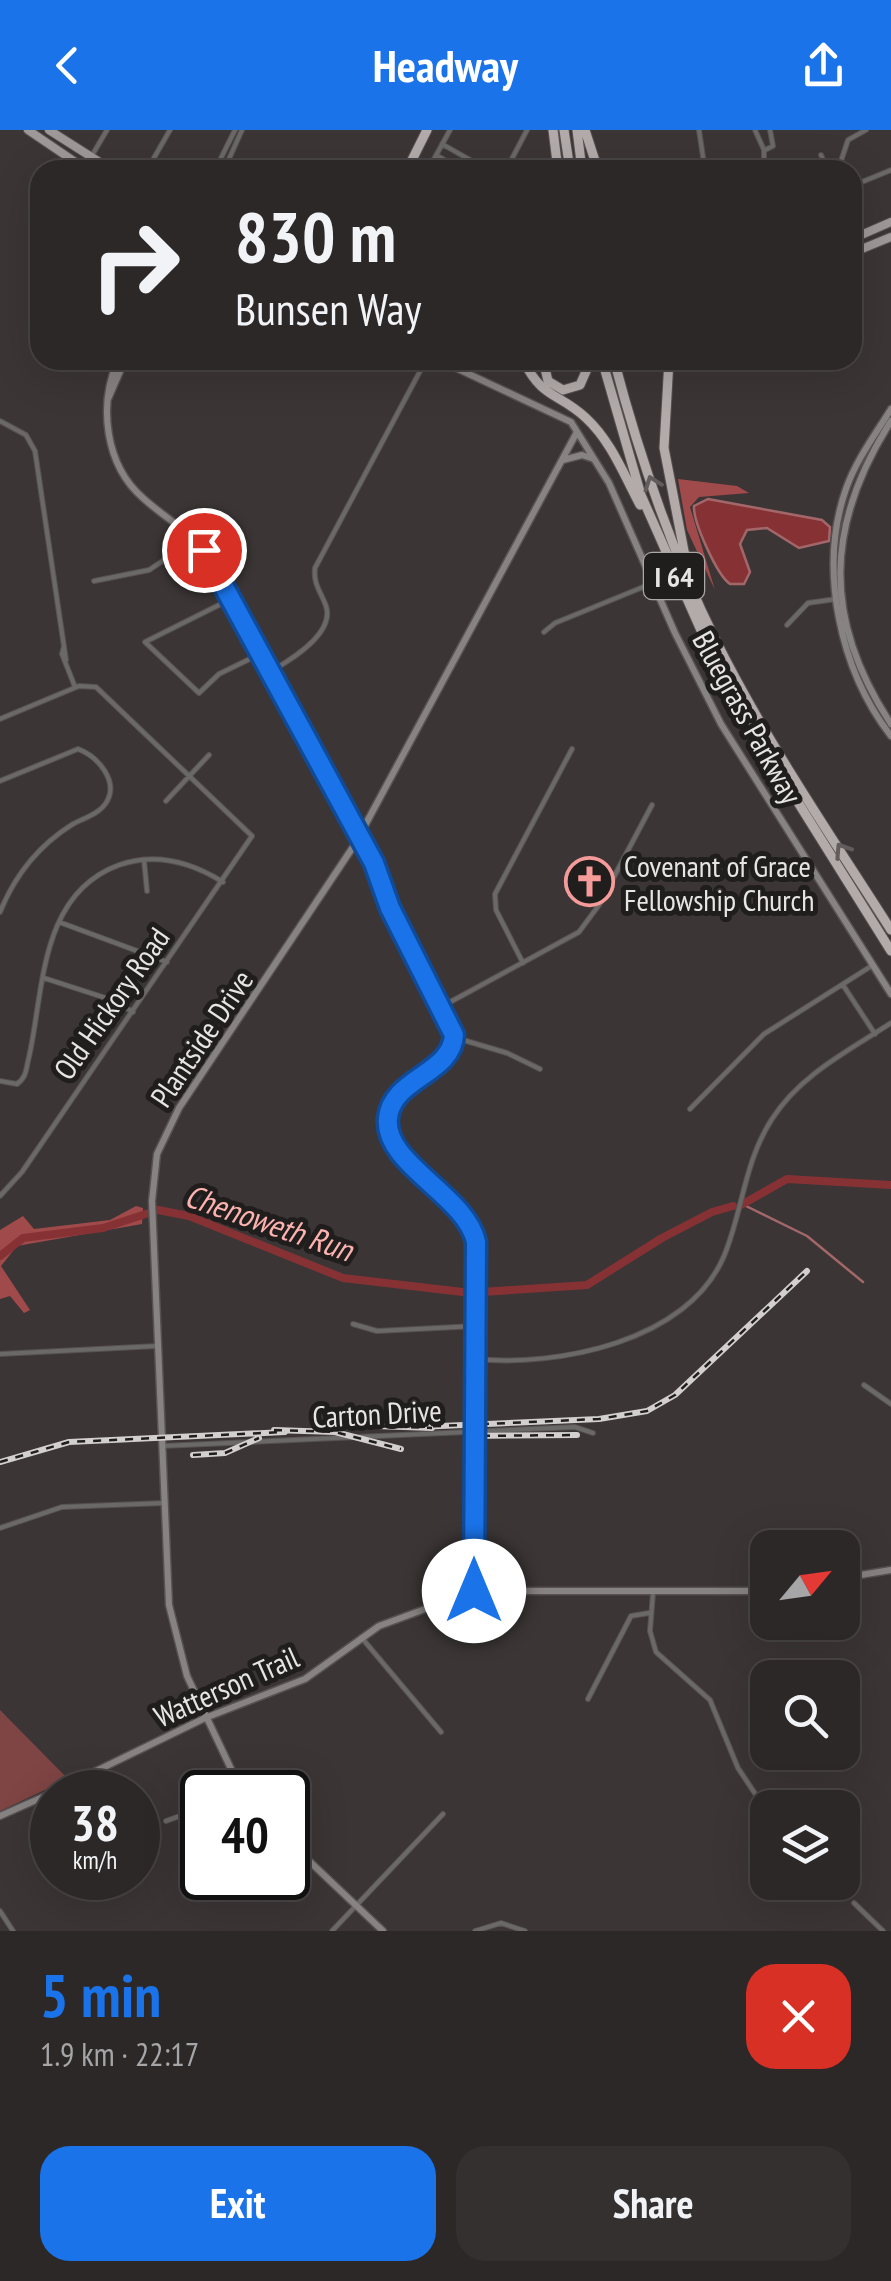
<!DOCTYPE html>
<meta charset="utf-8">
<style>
:root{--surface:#2c2828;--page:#343030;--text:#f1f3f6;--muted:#a6a6a8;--line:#484445;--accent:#1a73e8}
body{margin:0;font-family:"PT Sans Narrow",sans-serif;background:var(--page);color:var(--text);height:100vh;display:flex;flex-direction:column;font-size:38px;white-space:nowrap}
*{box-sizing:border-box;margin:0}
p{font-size:32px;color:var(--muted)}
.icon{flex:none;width:55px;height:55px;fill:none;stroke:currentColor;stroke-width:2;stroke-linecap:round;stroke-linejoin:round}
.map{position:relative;height:1801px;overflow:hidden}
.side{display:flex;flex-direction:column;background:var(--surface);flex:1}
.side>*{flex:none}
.hud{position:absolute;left:30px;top:30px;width:832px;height:210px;border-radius:30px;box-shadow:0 10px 40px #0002,0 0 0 2px var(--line);background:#2c2828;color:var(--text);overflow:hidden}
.needle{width:65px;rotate:61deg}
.tools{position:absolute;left:750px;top:1400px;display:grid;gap:20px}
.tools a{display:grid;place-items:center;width:110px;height:110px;border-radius:20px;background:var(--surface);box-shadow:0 10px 40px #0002,0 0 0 2px var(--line);font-size:50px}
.speed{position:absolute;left:30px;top:1640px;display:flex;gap:20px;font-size:50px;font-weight:700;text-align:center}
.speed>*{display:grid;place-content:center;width:130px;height:130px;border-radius:50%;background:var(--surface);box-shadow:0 10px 40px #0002,0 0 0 2px var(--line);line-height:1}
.speed small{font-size:25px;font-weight:400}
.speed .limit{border:5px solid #111;border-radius:15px;background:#fff;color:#111}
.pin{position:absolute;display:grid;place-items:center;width:85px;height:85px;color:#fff;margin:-42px;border:5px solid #fff;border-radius:50%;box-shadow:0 2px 10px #0007}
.me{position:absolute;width:110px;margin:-55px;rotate:0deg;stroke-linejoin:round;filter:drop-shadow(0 0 8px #0008)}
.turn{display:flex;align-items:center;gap:35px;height:210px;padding:0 40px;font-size:45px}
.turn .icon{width:130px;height:130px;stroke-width:2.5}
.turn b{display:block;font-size:70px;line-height:85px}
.round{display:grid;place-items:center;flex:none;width:105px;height:105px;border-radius:30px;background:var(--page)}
.head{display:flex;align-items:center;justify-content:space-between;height:170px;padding:0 40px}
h1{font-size:60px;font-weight:700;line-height:75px;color:var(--accent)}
.primary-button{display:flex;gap:20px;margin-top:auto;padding:20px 40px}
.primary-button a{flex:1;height:115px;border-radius:30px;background:var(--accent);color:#fff;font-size:40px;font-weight:700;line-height:115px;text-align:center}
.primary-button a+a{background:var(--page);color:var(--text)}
header{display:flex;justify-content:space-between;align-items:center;height:130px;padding:0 40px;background:var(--accent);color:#fff;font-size:45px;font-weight:700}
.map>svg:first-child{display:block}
.green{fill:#7f4444}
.forest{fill:#a14a4b}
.water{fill:#863235;stroke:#a3676a;stroke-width:2.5}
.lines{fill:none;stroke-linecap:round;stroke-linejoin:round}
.stream{stroke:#a3676a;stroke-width:2.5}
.river{stroke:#863235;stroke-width:8}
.street-casing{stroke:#575151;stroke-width:6}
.secondary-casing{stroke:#575151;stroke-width:9}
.primary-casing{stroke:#575151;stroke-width:10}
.highway-casing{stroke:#575151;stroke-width:11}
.street{stroke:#6b6868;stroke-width:4}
.secondary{stroke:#888383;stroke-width:6}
.primary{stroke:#9e9898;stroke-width:8}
.highway{stroke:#b2abaa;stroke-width:9}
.rail-casing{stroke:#d3cfcf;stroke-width:6}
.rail{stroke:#201d1d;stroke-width:2.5;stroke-dasharray:8;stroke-linecap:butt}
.oneway{stroke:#625d5c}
.route-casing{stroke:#114b97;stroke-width:25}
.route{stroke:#1a73e8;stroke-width:18}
.labels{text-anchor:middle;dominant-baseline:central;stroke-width:10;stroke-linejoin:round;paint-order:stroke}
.shield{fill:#201d1d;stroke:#aca8a8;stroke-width:2.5}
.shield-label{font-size:28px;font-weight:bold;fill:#e8e4e4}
.street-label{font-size:30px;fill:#e8e4e4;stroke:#201d1d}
.poi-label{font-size:30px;fill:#e8e4e4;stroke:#201d1d;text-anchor:start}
.water-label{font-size:32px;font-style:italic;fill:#fcb2af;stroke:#201d1d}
</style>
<header><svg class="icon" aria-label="back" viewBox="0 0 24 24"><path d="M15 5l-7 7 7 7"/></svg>Headway<svg class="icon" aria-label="share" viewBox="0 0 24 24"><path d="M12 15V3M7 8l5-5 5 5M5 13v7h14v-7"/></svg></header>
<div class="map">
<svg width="891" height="1801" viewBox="0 0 891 1801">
<rect width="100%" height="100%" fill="#3b3535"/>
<!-- green -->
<path class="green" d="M0,1580L68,1649L0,1681Z"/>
<!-- forest -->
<path class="forest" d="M678,349L737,356L749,363L699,367L690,377L715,460L687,400Z
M136,1076L143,1078L142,1094L17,1116L1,1136L30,1180L24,1183L10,1166L0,1169V1100L23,1086L34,1099L110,1090Z"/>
<!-- water -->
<path class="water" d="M708,369L822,390L830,397L829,411L799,418L767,398L747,400L740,414L750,442L744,454H730C717,445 693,392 694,376Z"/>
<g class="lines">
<!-- stream -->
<path class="stream" d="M744,1075L807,1106L863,1152"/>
<!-- river -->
<path class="river" d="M741,1075L787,1049L891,1055
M0,1126L23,1108L103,1098L158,1080L189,1086L343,1148L471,1163
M482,1162L587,1155L662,1108L712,1082L733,1076"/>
<defs>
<path id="street" d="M699,0L705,40
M755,0L764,20V40
M442,14L472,31L470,40
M765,20L773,16L770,0
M436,25L462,40
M821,25L828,40
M84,39L107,0
M147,40L170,0
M215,40L235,0
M224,40L242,0
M428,40L450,0
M506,40L527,0
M838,40L848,10L866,0
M852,56L891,40
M0,291L26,305L35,321L66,530
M94,451L149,440L196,409
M231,469L145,512L199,563L219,544L260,524
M787,495L808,473L836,469
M544,502L555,493L653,453
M64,516L62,524L75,557
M273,540C292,529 335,503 326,476C321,462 313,454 315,438L426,230
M0,589L79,556L96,557L252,706L22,1042L0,1066
M0,651L78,619C97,626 120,651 106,673C99,684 84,688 73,694C39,715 15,745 0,782
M166,671L209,625
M144,730L147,761
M59,792L167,832
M523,833L496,780L495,764L572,619
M44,848L112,870L133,882
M843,855L875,904
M441,877L579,802L599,775L652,675
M453,907L507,923L540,939
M0,951L17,954C27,947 26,938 29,927C44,861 39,764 119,735C156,722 191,732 223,752
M690,979L764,904L873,835
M353,1194L377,1201L476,1196
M0,1224L157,1216
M475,1229C557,1237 688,1212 724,1126C743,1080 744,1032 772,989C800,945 848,921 891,893
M864,1255L891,1274
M162,1316L575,1297L593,1303
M0,1398L62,1377L164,1373
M653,1463L650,1501L656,1522L710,1570L738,1638L768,1683
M361,1507L441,1602
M588,1569L631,1486L649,1483
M166,1691L202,1678
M854,1773L883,1801
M0,1781L13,1801
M332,1801L443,1684
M475,1801L501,1793L525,1801"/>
<path id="secondary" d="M118,230C98,275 105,335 143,368C168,391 194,402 212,432L374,733L389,778L454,905C452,940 401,946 390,978C373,1026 462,1063 476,1107L474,1461
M439,230L571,292L609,353L675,503L721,594L891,864
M108,269L125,230
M891,279C875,305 856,330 846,359C818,439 840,540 891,606
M891,291C825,395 822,489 891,594
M563,330L582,325L594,329
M842,1448L891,1440
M53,1662L205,1588L305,1549L379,1496L474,1461H768
M242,1662L187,1546L169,1475L152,1071L157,1024L179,978L355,714L577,302
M0,1686L52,1663
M288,1711L383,1801"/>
<path id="primary" d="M28,0L87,40
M49,0L112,40
M852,109L891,92
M852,123L891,107"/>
<path id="highway" d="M553,0L558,40
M564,0L570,40
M577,0L582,40
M585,0L598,40
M407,40L427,0
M523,230C543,270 558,262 586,288C611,311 624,345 640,375
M543,230L548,251L563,260L580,255L591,230
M602,230L641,365L727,559L891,821
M614,230C639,325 672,423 716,511C766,611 831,706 891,800
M669,230L664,318L685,426"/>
</defs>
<!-- street casing -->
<use href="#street" class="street-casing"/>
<!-- secondary casing -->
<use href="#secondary" class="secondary-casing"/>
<!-- primary casing -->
<use href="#primary" class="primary-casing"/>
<!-- highway casing -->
<use href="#highway" class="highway-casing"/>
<!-- street -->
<use href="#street" class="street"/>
<!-- secondary -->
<use href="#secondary" class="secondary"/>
<!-- primary -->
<use href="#primary" class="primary"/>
<!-- highway -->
<use href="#highway" class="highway"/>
<defs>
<path id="rail" d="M347,1295L432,1298
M417,1297L599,1289L647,1281L675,1265L807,1141
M274,1300L335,1302L401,1319
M466,1306L577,1305
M193,1325L225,1323L259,1308
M0,1332L69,1312L285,1302"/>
</defs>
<!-- rail casing -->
<use href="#rail" class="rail-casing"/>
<!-- rail -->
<use href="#rail" class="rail"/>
</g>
<!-- one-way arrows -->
<defs><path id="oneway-chevron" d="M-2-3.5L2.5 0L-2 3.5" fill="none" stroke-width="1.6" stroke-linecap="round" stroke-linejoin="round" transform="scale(2.5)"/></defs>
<g class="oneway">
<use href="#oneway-chevron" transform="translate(652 353) rotate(-110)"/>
<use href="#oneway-chevron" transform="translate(842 720) rotate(-123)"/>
</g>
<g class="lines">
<defs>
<path id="route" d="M204,420L374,733L390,778L454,905C452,944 392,948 388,988C383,1034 466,1065 476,1112L474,1461"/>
</defs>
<!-- route casing -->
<use href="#route" class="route-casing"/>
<!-- route -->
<use href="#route" class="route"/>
</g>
<!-- icons -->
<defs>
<symbol id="church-ring" viewBox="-11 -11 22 22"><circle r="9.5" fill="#201d1d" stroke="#f59b99" stroke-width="1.5"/><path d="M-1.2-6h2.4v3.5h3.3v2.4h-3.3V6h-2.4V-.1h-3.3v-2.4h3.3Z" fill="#f59b99"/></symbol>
</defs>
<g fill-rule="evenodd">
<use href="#church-ring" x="562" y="724" width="55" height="55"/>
</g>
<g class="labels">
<!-- shield labels -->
<rect class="shield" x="644" y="423" width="60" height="46" rx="8"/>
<g class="shield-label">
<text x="674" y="446">I 64</text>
</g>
<!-- street labels -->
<g class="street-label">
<text transform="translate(748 587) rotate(61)">Bluegrass Parkway</text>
<text transform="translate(111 873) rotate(-55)">Old Hickory Road</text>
<text transform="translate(201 908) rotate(-56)">Plantside Drive</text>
<text transform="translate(377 1283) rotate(-3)">Carton Drive</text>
<text transform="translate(226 1556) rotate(-24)">Watterson Trail</text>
</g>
<!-- poi labels -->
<g class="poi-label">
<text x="624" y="735">Covenant of Grace<tspan x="624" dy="34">Fellowship Church</tspan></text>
</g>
<!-- water labels -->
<g class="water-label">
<text transform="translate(269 1092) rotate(19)">Chenoweth Run</text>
</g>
</g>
</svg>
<div class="tools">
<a><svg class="needle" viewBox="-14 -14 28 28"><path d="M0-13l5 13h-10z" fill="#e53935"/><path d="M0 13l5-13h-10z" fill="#a6a6a8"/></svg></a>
<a><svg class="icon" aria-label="search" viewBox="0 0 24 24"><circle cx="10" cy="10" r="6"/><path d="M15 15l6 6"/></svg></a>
<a><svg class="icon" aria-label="layers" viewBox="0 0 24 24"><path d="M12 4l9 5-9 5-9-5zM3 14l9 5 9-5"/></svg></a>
</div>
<div class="speed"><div>38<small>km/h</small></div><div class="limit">40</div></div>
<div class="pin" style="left:204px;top:420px;background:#d93025"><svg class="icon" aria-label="arrive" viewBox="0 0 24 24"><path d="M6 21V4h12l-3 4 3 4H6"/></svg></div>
<svg class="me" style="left:474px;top:1461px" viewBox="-20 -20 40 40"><circle r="19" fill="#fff"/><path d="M0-13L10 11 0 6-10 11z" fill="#1a73e8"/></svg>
<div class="hud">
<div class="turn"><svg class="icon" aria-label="right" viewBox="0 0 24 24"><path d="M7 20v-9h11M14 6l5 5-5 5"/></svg><div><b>830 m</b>Bunsen Way</div></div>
</div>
</div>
<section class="side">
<div class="head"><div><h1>5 min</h1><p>1.9 km · 22:17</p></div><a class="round" style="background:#d93025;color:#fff"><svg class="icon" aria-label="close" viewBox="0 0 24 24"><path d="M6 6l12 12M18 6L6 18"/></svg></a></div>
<div class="primary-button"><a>Exit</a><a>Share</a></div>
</section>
